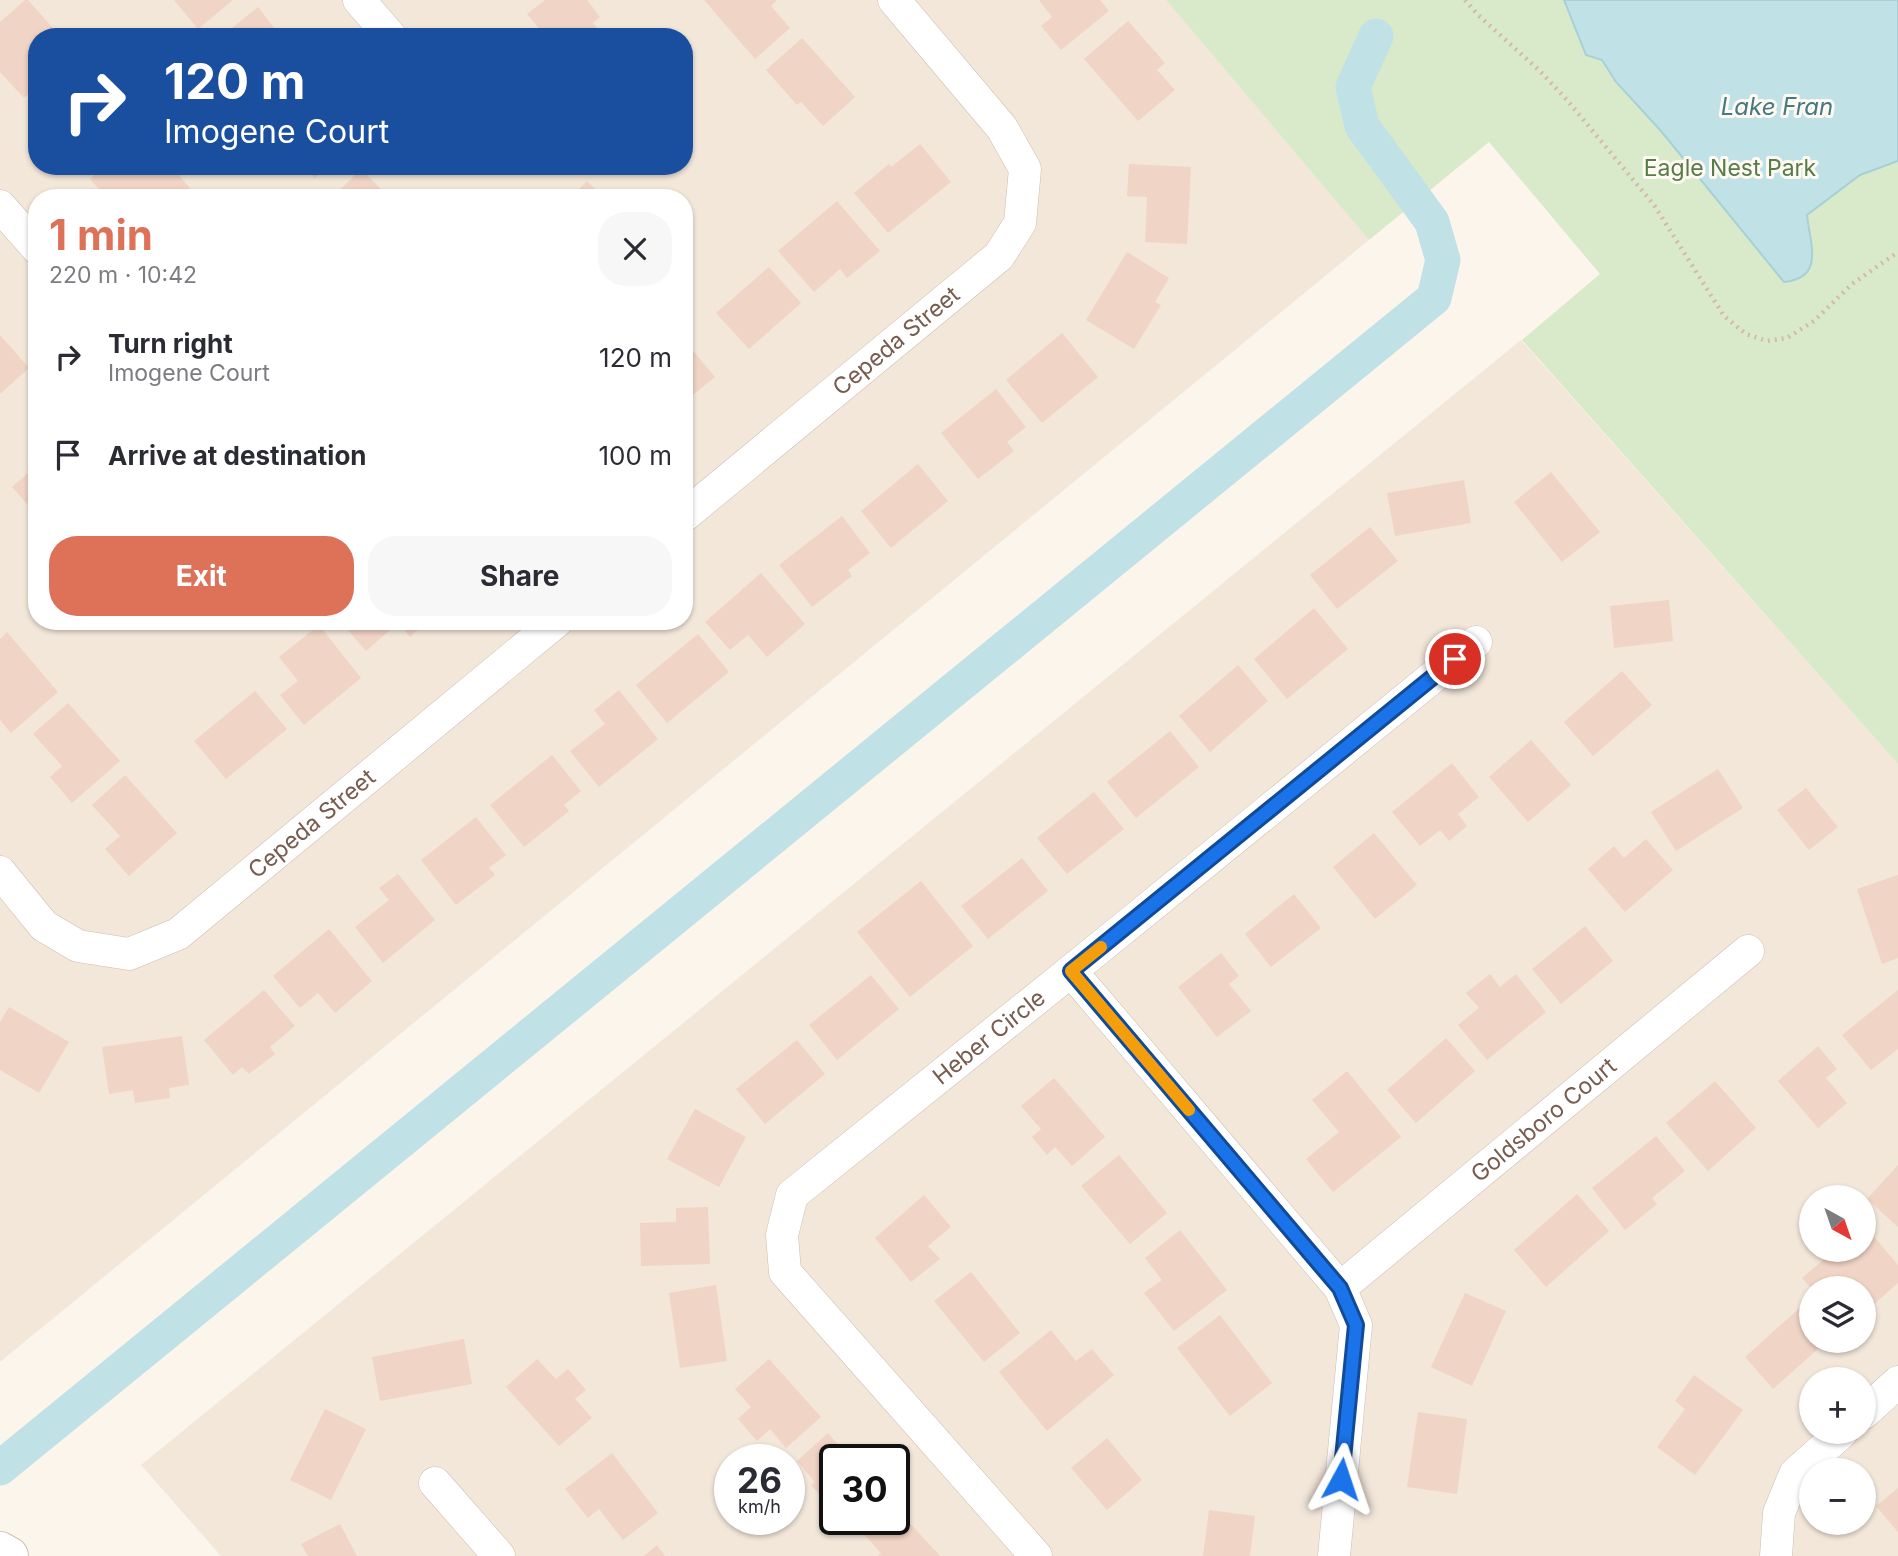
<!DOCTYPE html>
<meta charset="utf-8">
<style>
:root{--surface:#fff;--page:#f7f7f7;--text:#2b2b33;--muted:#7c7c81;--accent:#de7258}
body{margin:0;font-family:Inter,sans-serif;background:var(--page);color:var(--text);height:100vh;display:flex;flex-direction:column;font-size:26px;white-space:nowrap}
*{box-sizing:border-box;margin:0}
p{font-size:23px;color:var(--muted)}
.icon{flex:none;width:38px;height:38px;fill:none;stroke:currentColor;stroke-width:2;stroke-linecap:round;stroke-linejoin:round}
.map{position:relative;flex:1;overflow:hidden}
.panel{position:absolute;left:28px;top:189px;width:665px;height:441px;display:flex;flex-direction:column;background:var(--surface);border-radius:28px;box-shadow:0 2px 5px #0004}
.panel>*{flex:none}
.hud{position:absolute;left:28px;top:28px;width:665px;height:147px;border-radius:28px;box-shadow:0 2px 5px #0004;background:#1a4fa0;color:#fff;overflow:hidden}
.needle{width:46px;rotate:140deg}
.tools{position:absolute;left:1799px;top:1185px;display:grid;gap:14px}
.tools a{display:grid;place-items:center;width:77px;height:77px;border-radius:50%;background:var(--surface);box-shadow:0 2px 5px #0004;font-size:35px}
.speed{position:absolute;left:714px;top:1444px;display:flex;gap:14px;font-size:35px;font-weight:700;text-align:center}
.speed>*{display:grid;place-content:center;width:91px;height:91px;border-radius:50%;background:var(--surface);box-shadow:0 2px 5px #0004;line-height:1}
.speed small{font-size:18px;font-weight:400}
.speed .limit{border:4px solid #111;border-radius:10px;background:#fff;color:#111}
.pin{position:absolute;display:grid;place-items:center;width:60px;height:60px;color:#fff;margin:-30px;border:4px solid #fff;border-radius:50%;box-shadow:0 2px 7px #0007}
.me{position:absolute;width:77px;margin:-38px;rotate:5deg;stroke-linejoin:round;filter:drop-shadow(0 0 5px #0008)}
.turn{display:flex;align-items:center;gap:24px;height:147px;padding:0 21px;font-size:32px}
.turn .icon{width:91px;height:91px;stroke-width:2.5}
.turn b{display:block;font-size:49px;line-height:60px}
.round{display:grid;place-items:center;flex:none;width:74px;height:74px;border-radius:28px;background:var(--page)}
.headline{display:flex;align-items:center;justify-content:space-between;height:119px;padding:0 21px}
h1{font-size:42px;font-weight:700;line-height:52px;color:var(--accent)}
.action{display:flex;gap:14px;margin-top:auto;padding:14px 21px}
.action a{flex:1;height:80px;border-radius:28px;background:var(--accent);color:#fff;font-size:28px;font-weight:700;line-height:80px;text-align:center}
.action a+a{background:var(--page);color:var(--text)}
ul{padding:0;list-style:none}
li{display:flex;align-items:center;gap:21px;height:98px;padding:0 21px}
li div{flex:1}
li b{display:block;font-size:26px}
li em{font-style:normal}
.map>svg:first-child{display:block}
.residential{fill:#f3e7da;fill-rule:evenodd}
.green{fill:#d8eaca}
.water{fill:#c0e1e5;stroke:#a7d1d7;stroke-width:2}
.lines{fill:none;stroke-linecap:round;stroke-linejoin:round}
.canal{stroke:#c0e1e5;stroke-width:35}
.building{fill:#f0d4c5}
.street-casing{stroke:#cebdb1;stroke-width:33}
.secondary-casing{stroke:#d4bfb1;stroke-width:40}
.path{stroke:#d6b8a7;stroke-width:4.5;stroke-dasharray:2 5;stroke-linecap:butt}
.street{stroke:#fff;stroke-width:32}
.secondary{stroke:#fff;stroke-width:38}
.route-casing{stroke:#114b97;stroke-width:18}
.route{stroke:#1a73e8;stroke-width:12}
.slow{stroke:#f59e0b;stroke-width:12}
.labels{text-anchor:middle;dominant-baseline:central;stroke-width:6;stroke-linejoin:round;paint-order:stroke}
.park-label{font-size:23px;fill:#587c47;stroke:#fef9f2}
.street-label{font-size:23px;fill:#775c4f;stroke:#fef9f2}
.water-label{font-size:24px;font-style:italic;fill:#467a82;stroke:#fef9f2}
</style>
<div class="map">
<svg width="1898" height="1556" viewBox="0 0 1898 1556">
<rect width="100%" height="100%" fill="#fcf5ec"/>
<!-- residential -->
<path class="residential" d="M0,0H1166L1369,240L0,1362ZM37,37H684V166H37ZM37,198H684V621H37Z
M1521,340L1898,764V1556H221L141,1465ZM1811,1197H1864V1250H1811ZM1811,1288H1864V1340H1811ZM1811,1379H1864V1432H1811ZM730,1460H789V1519H730ZM835,1460H894V1519H835ZM1811,1470H1864V1522H1811Z"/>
<!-- green -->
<path class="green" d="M1166,0H1898V764L1522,340L1600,274L1489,142L1369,240Z"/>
<!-- water -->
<path class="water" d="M1564,0H1898V161L1860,175L1807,215C1810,244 1825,278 1784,282L1661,131L1616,82L1602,60L1586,55Z"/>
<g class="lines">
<!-- canal -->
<path class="canal" d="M0,1468L1434,298L1443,260L1432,222L1362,126L1353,87L1376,36"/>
</g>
<!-- building -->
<path class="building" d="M25,0H28L59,35L57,37H37V86L24,98L0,72V22Z
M174,0H233L198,29Z
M545,0H587L600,17L593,23L604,37H546L527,14Z
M704,0H777L771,6L790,28L755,59Z
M1039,0H1100L1109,11L1061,50L1041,26L1052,17Z
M258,7L281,37H221Z
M1128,21L1165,63L1157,70L1175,90L1138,121L1084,59Z
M802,38L855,97L823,126L801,102L797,105L766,70Z
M920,144L951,182L888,233L854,193L889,164L891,167Z
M1129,164L1191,167L1187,244L1145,242L1147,197L1127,196Z
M104,166H133L137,170L141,166H171L190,188L178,198H107L90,179Z
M305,166H328L315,178Z
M361,169L390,198H332Z
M587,181L604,198H570Z
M837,201L880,251L847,278L840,269L814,292L778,251Z
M1127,252L1169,278L1155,302L1161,305L1134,349L1086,320Z
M769,267L801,303L749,349L716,313Z
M1062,333L1098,377L1042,423L1006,380Z
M0,335L29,368L0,394Z
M684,340L715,377L684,402Z
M996,389L1026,427L1007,442L1014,451L978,479L941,433Z
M918,464L948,501L891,548L861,511Z
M37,465V515L12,487Z
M1551,472L1600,532L1562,562L1514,502Z
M1464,480L1471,523L1395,536L1387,493Z
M842,516L870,553L848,570L852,576L812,607L779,565Z
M1370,527L1398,561L1337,609L1310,575Z
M761,573L805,624L767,657L748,635L730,650L705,622Z
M1669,600L1673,641L1614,648L1610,606Z
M1314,608L1348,649L1287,699L1254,659Z
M340,621H428L410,637L398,623L366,651Z
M319,625L361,678L304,725L280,695L298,681L279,657Z
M7,632L58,692L11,733L0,720V639Z
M698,634L729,672L667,723L636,685Z
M1238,665L1268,701L1210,752L1179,716Z
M1622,671L1652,705L1593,756L1564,722Z
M619,690L658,739L599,787L570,751L605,724L594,710Z
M255,691L287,729L226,779L194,741Z
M68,703L120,761L72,803L50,777L62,766L33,734Z
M1170,731L1199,767L1136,818L1107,782Z
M1531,740L1571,785L1528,822L1489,777Z
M552,755L581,791L564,805L569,811L524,847L490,805Z
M1452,763L1479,797L1458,814L1467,826L1449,841L1440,830L1420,846L1392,812Z
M1718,769L1743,808L1676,851L1651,812Z
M125,775L177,833L129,876L105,849L120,836L92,805Z
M1806,788L1838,827L1809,850L1777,810Z
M1094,792L1124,829L1067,874L1037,838Z
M476,817L506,855L489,868L495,875L456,905L421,860Z
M1374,833L1417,885L1375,919L1333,867Z
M1646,839L1673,870L1625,912L1588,869L1614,846L1624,858Z
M1022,858L1048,891L988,939L961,906Z
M398,874L435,920L383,963L355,927L389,900L379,888Z
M1898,875V958L1882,964L1857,889Z
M921,881L973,946L910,997L857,932Z
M1294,894L1321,928L1271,967L1245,934Z
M1585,926L1613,961L1561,1004L1532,969Z
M329,929L372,981L335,1013L318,993L300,1008L273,976Z
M1221,953L1239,976L1229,984L1251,1011L1217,1037L1178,987Z
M1490,974L1500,987L1516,974L1546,1012L1487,1060L1458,1025L1479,1008L1466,993Z
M871,975L899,1009L837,1060L809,1025Z
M264,990L295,1026L270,1047L275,1054L249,1074L242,1067L233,1075L204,1040Z
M1898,990V1049L1871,1070L1842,1035Z
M9,1007L69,1042L39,1093L0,1070V1022Z
M182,1036L189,1085L169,1088L170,1098L135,1103L133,1090L109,1094L102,1047Z
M1446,1038L1475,1071L1416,1123L1387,1090Z
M797,1040L825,1074L765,1124L736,1089Z
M1818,1046L1837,1069L1826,1078L1847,1103L1818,1128L1778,1081Z
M1347,1071L1401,1137L1333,1192L1306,1159L1339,1132L1312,1100Z
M1054,1078L1105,1137L1072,1166L1055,1147L1047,1155L1032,1137L1041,1129L1021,1106Z
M1715,1081L1756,1128L1708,1171L1666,1123Z
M695,1109L746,1137L719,1187L667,1159Z
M1656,1136L1685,1171L1652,1198L1657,1204L1625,1230L1592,1188Z
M1119,1155L1167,1213L1130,1244L1081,1186Z
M1898,1165V1227L1867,1199Z
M1577,1194L1609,1231L1546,1287L1514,1250Z
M924,1195L951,1227L928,1246L940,1259L911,1282L875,1238Z
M708,1207L710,1264L641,1266L640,1223L676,1222V1208Z
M1864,1225L1898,1265V1283L1864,1313V1288H1811L1802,1278L1835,1250H1864Z
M1180,1230L1227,1290L1174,1331L1144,1293L1162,1280L1145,1258Z
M971,1272L1020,1333L984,1362L934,1301Z
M716,1285L727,1361L680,1368L669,1293Z
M1465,1293L1506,1311L1472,1386L1431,1367Z
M1803,1305L1811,1314V1340H1828L1773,1389L1745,1357Z
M1220,1315L1272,1383L1230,1416L1177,1348Z
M1051,1330L1076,1361L1092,1349L1114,1375L1047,1431L999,1372Z
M464,1339L472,1384L380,1401L372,1357Z
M537,1359L556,1379L568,1369L586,1390L575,1399L592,1418L559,1446L506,1387Z
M769,1359L821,1417L786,1448L770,1429L757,1441L738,1419L751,1407L735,1389Z
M1694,1375L1743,1410L1695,1475L1657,1447L1685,1409L1675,1401Z
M325,1409L366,1429L331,1500L290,1480Z
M1418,1412L1467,1419L1457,1494L1407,1487Z
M828,1433L851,1460H835V1512L811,1485L815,1482L797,1461Z
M1107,1438L1142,1480L1107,1510L1071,1468Z
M612,1453L658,1513L623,1540L599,1509L588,1518L565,1489Z
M1898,1488V1532L1876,1506Z
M894,1506L940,1556H878L881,1553L861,1531L873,1519H894Z
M1209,1510L1255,1516L1250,1556H1203Z
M340,1524L357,1556H308L301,1544Z
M657,1545L665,1556H644Z"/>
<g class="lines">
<defs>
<g id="street">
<path d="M359,0L391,37"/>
<path d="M0,206L37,248"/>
<path id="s1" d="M684,516L999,256L1020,223L1025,169L1002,128L894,0"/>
<path id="s2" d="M0,872L44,926L78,946L129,954L178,934L557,621"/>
<path d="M1071,971L1340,1288L1356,1325L1334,1556"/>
<path id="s3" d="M1340,1288L1748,951"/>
<path d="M1864,1413L1898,1382"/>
<path d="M435,1483L499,1556"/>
<path id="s4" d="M1036,1556L785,1272L782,1235L792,1195L1071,971L1476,642"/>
<path d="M1776,1556L1779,1513L1795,1474L1842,1432"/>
</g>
<path id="secondary" d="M0,1551L9,1556"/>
</defs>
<!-- street casing -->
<use href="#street" class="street-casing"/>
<!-- secondary casing -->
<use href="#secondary" class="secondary-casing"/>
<!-- path -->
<path class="path" d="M1465,0L1478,15L1540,71L1567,100L1654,205L1724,316L1746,334L1767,341L1787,338L1814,321L1852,284L1898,252"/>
<!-- street -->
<use href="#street" class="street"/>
<!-- secondary -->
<use href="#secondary" class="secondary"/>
</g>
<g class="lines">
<defs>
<path id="route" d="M1341,1479L1356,1325L1340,1288L1071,971L1455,659"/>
</defs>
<!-- route casing -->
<use href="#route" class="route-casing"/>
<!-- route -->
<use href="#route" class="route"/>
<!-- slow -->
<path class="slow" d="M1101,947L1071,971L1189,1110"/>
</g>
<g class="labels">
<!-- park labels -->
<g class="park-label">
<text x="1730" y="168">Eagle Nest Park</text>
</g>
<!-- street labels -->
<g class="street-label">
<text stroke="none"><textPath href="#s1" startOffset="275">Cepeda Street</textPath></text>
<text stroke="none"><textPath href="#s2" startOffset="387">Cepeda Street</textPath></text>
<text stroke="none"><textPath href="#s4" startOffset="710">Heber Circle</textPath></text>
<text stroke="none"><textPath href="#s3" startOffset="264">Goldsboro Court</textPath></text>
</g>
<!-- water labels -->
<g class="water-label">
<text x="1777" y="106">Lake Fran</text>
</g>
</g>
</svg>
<div class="tools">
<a><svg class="needle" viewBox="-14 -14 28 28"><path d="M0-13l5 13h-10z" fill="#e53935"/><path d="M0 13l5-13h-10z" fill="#7c7c81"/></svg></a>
<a><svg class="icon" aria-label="layers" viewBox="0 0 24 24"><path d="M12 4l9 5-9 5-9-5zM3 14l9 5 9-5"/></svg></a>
<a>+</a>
<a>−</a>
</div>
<div class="speed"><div>26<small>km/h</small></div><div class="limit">30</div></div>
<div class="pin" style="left:1455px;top:659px;background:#d93025"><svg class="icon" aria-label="arrive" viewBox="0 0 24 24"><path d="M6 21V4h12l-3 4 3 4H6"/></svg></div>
<svg class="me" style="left:1341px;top:1479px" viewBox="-20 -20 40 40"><path d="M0-17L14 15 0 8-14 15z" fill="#1a73e8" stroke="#fff" stroke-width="4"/></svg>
<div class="hud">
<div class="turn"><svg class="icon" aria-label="right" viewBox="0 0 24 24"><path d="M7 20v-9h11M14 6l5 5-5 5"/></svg><div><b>120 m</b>Imogene Court</div></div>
</div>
<section class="panel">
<div class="headline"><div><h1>1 min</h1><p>220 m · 10:42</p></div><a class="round"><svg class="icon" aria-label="close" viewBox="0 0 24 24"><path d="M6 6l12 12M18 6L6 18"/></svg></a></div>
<ul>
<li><svg class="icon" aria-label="right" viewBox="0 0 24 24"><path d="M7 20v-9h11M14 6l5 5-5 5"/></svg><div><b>Turn right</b><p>Imogene Court</p></div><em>120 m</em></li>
<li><svg class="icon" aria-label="arrive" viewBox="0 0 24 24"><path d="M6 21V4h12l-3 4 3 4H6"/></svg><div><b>Arrive at destination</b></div><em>100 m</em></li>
</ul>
<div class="action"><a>Exit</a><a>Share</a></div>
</section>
</div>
